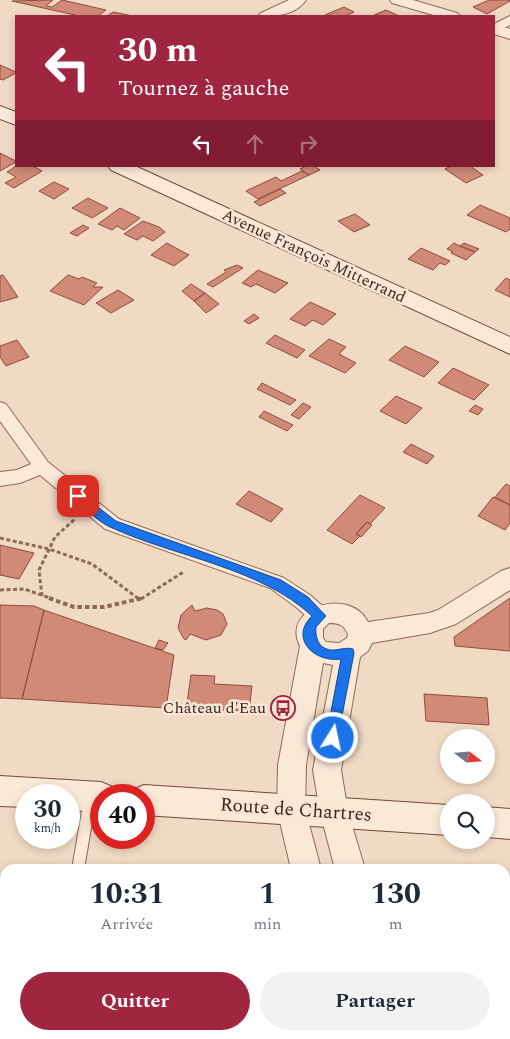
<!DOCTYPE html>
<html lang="fr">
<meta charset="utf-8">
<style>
:root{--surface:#fff;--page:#f2f2f3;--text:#1f2937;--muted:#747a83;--accent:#a02540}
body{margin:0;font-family:Spectral,serif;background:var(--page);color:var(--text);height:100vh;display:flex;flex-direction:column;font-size:19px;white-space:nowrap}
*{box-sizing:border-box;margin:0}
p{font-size:16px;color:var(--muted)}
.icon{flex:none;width:28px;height:28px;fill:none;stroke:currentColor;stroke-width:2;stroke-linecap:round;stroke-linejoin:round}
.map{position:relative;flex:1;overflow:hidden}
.drawer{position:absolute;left:0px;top:864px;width:510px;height:176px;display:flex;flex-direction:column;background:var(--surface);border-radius:15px 15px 0 0;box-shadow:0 2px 8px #0003}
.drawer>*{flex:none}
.banner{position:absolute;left:15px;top:15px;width:480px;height:152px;border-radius:0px;box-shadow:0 2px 8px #0003;background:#a02540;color:#fff;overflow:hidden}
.needle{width:32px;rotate:107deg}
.buttons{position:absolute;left:440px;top:729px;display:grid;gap:10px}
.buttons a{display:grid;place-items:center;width:55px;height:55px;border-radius:50%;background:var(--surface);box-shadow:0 2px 8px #0003;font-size:25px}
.speed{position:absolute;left:15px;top:784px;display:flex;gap:10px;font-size:25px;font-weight:700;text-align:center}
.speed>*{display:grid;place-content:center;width:65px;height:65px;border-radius:50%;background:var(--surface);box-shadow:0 2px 8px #0003;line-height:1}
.speed small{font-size:12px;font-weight:400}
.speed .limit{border:8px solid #d22;background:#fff;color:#111}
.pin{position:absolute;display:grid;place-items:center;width:42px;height:42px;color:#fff;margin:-21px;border-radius:10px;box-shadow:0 2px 8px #0006}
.me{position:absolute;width:55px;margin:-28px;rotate:10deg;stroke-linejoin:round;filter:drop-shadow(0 0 4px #0008)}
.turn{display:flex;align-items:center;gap:18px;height:105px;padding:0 20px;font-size:22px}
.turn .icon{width:65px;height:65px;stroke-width:2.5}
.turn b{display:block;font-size:35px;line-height:42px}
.lanes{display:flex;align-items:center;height:48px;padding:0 20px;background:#0003;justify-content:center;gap:25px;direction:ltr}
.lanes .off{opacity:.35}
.eta{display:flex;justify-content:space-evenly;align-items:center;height:85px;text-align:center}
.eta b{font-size:30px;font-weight:700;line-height:35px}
.action{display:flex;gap:10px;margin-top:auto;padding:10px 20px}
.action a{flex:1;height:58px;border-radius:30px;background:var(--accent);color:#fff;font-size:20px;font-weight:700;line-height:58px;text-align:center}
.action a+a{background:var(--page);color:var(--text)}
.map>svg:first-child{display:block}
.building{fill:#d18a77;stroke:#8e4c3d}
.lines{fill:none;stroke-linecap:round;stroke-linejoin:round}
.service-casing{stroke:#8d6959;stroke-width:2}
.minor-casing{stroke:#8d6959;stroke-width:2}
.tertiary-casing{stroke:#8d6959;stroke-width:2}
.secondary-casing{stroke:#6f4b3c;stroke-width:2}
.path-far1{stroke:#8d6959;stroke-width:3;stroke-dasharray:4 2.5;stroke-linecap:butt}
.path{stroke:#8d6959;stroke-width:4;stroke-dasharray:4.5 3;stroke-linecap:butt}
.service{fill:#fbe9d8;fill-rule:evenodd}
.minor{fill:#fbe9d8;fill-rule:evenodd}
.tertiary{fill:#fbe9d8;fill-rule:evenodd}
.secondary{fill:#fbe9d8;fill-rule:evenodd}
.route{fill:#1a73e8;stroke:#114b97}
.labels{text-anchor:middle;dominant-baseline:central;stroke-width:5;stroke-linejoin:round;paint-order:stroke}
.street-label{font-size:16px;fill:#3c261e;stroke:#f8e6d4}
.poi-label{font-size:16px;fill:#3c261e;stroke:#f8e6d4;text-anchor:end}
.near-street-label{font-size:19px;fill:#3c261e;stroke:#f8e6d4}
</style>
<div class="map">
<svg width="510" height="1039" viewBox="0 0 510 1039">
<rect width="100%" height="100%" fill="#f1dac4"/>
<!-- building -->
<path class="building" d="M53,0L46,6L52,7L62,0L106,10L98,16H79L12,1Z
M489,0H510V1L487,14L473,7Z
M344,7L354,12L345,16L325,15Z
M386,10L399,16L374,15Z
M113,12L133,16H107Z
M0,65L16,72V73L3,80L0,79Z
M0,153L16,161V162L0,171Z
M16,166H33L42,171L14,188L5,183L16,177L7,172Z
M307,166H314L320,170L309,175L300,169Z
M451,166H470L483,175L466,183L445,169Z
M302,171L309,175L258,199L246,191L276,177L281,181Z
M54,182L69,189L54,199L39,191Z
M280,189L286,193L260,206L254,202Z
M88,198L108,208L92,218L72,208Z
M480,205L510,218V229L506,232L467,215Z
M120,208L140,218L124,230L117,226L112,230L98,224Z
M355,214L370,225L354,232L338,221Z
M143,221L159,227L165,232L153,241L143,236L137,240L124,234Z
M83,225L89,228L77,236L70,233Z
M167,243L174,247L189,255L174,266L151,255Z
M454,243L460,246L475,252L466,260L451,253L453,252L447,249Z
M464,243L479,249L475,252L460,246Z
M421,248L450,261L445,265L440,263L433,270L408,259Z
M237,265L243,268L213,287L207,284L226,272L224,270Z
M258,270L288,283L275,293L256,284L251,287L242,283Z
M3,275L18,297L0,302V276Z
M68,275L79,279L82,277L97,283L93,287H103L84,305L50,291Z
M506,278L510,280V297L495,290Z
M191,284L205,293L194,301L182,291Z
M118,290L134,300L111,313L96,303Z
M205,293L219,304L206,313L194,301Z
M310,302L336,314L323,325L313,320L305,326L290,319Z
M254,314L259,318L249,324L244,321Z
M275,335L305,350L297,358L266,343Z
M329,339L346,347L339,354L356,363L345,373L309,356Z
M17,340L29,357L6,366L0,357V346Z
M405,346L439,362L424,377L389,360Z
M453,368L489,385L474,400L438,383Z
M262,383L296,400L290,405L257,389Z
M396,396L422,408L406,424L380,411Z
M303,403L311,407L299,419L291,415Z
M475,405L483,409L478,415L469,411Z
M264,411L293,425L287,431L259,417Z
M411,444L434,456L427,464L403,452Z
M506,484L510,486V505L495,497Z
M249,491L283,509L271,522L236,504Z
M360,495L385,508L370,524L367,522L356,534L360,536L352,544L327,530Z
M493,497L510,505V523L505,530L478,516Z
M367,522L372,525L361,537L356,534Z
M0,545L34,553L19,579L0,575Z
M510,598V651L455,646L454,637Z
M0,605L34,606L44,610L22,699L0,698Z
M192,605L195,611L207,608L217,610L223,614L227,624L221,635L206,640L190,634L186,640L184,639L178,628L181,615Z
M44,610L174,655L166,708L22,699Z
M159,640L168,643L163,650L155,648Z
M191,675L215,676L214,684L252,686L249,711L186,709Z
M424,694L487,698L489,725L426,721Z
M0,899H5V931L0,935Z
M70,1035H272V1039H69Z"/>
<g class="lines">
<defs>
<path id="service" d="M90,794L94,795L96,799L84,869H72L84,799L86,795Z
M42,1035H56L55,1039H41Z
M285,1035H299L298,1039H284Z"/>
<path id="minor" d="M510,16V25L494,33V24Z
M0,402L6,404L48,462L119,519L284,578L310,595L327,610L330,616L327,622L320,624L313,622L296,607L270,588L105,529L40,475L20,483L0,486V472L17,470L31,464L0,421Z"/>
<path id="tertiary" d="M289,0H306C296,15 275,17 258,16L261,13Z
M390,0H413L457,13L460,16H437L392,3Z
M494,24L510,29V39L494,34Z
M510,568V590L456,624L430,633L372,643L368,651L360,657L341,770L348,812L365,869H335L320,812L313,770L333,665L323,663L306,765L305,809L321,869H291L277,809L278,765L300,646C280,607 350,586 368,622L429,613L438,610L501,571ZM329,623C339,623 344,625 348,634L347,638L339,643L326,642L323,638V629Z
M331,1035H363L364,1039H332Z
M380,1035H412L413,1039H381Z"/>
<path id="secondary" d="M0,106L16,112V125L0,119Z
M108,166H135L510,337V354L111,170Z
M0,776L101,782L113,787L117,795H101V812L69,810V795H26V807L0,806Z
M144,785L449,805V835L144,815V795H130L132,790Z
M486,807L510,809V839L486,837Z"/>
</defs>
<!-- service casing -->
<use href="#service" class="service-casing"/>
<!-- minor casing -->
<use href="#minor" class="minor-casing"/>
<!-- tertiary casing -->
<use href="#tertiary" class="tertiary-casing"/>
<!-- secondary casing -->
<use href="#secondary" class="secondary-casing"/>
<!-- path-far1 -->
<path class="path-far1" d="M0,538L49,549L92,564L139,599
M0,590L24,589L53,599
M42,596L39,570L55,537L75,519
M141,599L185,571"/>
<!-- path -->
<path class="path" d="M49,598L74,607H104L143,598"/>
<!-- service -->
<use href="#service" class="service"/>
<!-- minor -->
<use href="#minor" class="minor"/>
<!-- tertiary -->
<use href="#tertiary" class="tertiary"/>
<!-- secondary -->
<use href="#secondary" class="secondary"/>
</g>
<!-- route -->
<path class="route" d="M78,492L116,521L281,580L308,597L326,616L316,627C315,638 319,650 333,650C340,650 345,647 353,649L354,653L337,742L333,744L328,742L326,738L341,659C314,663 289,638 312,616C259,567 175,557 110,527C97,521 85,508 74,499L72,496L74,493Z"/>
<!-- icons -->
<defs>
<symbol id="bus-ring" viewBox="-11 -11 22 22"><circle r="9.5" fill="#f8e6d4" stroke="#a02540" stroke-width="1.5"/><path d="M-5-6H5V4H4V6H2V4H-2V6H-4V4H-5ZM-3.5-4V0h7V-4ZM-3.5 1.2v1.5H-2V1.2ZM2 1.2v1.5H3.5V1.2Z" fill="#a02540"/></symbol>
</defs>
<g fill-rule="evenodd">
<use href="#bus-ring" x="269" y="694" width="28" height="28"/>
</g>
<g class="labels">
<!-- street labels -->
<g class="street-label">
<text transform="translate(314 256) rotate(25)">Avenue François Mitterrand</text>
</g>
<!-- poi labels -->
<g class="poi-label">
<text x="266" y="708">Château d'Eau</text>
</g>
<!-- near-street labels -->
<g class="near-street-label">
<text transform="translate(296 810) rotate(4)">Route de Chartres</text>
</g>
</g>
</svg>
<div class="buttons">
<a><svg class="needle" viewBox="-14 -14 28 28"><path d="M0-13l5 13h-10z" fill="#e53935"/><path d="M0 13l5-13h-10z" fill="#747a83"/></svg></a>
<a><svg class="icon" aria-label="search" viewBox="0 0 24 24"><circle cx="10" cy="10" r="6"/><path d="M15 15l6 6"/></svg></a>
</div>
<div class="speed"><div>30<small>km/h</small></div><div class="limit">40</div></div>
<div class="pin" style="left:78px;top:496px;background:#d93025"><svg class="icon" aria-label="arrive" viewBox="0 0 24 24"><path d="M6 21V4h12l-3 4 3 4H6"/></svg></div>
<svg class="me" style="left:333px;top:738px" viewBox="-20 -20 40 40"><circle r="17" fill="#1a73e8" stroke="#fff" stroke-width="3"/><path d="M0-11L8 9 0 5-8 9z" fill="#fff"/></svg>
<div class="banner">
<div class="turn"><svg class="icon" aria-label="left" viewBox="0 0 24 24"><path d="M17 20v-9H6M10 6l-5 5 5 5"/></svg><div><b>30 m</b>Tournez à gauche</div></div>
<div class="lanes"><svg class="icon" aria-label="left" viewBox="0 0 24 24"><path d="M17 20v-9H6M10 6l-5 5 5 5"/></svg><svg class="icon off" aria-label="ahead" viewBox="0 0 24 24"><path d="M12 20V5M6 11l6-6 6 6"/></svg><svg class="icon off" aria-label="right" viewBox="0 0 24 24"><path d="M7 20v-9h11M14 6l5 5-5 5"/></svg></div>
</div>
<section class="drawer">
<div class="eta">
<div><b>10:31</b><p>Arrivée</p></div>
<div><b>1</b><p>min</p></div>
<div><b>130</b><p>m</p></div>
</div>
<div class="action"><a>Quitter</a><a>Partager</a></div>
</section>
</div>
